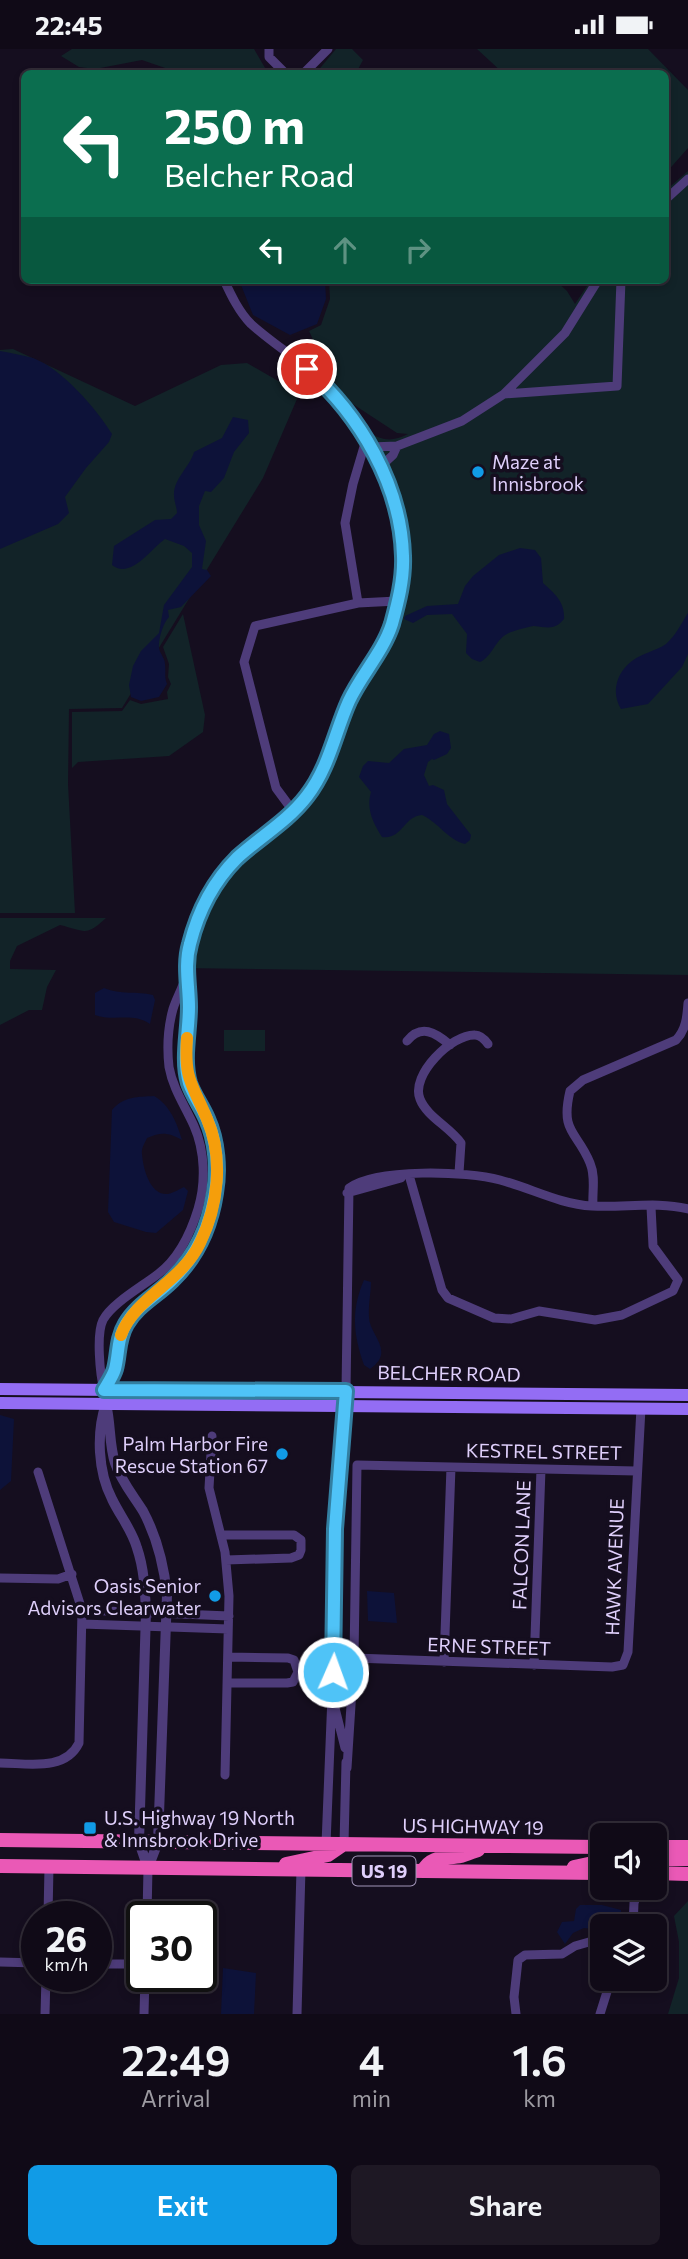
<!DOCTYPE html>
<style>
:root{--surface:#100a17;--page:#1e1824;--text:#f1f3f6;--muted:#9c9aa1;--line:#302b36;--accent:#119be6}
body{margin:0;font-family:Commissioner,sans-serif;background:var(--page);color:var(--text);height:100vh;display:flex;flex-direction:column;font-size:26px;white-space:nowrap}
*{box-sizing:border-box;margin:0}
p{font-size:23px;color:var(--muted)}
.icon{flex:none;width:38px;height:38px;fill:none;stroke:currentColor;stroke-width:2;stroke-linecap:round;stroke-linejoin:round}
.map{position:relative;height:1965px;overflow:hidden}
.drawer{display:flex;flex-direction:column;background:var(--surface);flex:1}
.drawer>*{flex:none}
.guide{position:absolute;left:21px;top:21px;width:648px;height:214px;border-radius:10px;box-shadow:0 4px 10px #0003,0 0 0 2px var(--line);background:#0b6e4f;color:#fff;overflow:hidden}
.tools{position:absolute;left:590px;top:1774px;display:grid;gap:14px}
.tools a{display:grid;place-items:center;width:77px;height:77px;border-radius:10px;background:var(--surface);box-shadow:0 4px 10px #0003,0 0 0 2px var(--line);font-size:35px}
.speed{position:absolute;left:21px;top:1852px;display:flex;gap:14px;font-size:35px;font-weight:700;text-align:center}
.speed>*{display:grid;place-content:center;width:91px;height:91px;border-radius:50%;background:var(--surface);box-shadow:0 4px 10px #0003,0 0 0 2px var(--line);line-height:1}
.speed small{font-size:18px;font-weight:400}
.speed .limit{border:4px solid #111;border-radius:10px;background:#fff;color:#111}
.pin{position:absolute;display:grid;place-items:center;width:60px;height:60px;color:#fff;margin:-30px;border:4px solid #fff;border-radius:50%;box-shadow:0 2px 7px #0007}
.me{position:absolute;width:77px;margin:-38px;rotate:2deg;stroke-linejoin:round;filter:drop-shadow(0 0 5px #0008)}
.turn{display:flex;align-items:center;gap:24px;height:147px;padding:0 28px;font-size:32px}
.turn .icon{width:91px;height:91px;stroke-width:2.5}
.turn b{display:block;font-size:49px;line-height:60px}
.lanes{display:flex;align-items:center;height:66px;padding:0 28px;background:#0003;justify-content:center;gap:35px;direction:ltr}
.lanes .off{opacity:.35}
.eta{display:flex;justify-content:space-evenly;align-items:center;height:119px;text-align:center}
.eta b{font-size:42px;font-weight:600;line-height:49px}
.primary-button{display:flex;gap:14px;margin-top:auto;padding:14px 28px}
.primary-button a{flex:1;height:80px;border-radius:10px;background:var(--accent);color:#fff;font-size:28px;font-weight:600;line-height:80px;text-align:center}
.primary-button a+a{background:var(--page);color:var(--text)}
.status{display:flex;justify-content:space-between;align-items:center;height:49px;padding:0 35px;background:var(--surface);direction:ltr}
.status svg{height:19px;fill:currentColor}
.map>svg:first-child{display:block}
.green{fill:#122328}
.water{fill:#0d1239}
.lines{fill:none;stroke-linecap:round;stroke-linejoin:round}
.minor{stroke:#4e3c7a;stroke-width:9}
.tertiary{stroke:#4e3c7a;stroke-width:10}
.secondary{stroke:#936df4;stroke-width:12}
.trunk{stroke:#ea59b6;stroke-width:14}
.route-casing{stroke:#337fa1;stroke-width:18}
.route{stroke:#4fc3f7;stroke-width:12}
.slow{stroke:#f59e0b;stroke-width:12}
.poi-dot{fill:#119be6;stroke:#150e1f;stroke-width:2.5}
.labels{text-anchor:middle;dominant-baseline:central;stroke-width:7;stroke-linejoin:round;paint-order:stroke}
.shield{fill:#150e1f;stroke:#a295b9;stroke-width:2}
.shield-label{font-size:18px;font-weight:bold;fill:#dfcffb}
.poi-label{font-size:19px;fill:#dfcffb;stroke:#150e1f;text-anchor:start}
.street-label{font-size:19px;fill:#dfcffb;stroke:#150e1f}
</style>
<div class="status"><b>22:45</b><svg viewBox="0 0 49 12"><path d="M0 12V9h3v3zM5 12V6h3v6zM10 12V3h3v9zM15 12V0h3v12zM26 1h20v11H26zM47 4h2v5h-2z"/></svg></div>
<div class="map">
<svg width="688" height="1965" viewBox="0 0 688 1965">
<rect width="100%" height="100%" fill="#150e1f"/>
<!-- green -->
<path class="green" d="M72,0H254L268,24H170L168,20L142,11L95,20L79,18L61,7Z
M336,0H352L363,11L356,24H316Z
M477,0H648L688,41V99L665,125V24H503Z
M688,122V926L181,919C188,871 208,828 246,795C263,780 282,767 298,750C325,722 329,683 345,650C356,626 374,604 384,580C414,512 389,450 358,388L368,383C383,392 392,393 408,385L397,384L339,346L309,282L321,276L330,250L329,231H555L567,242L575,255L591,231H665V142Z
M13,300L135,357L221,316L247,314L287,337L297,350L263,429L122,659L69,660L68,735L75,864H0V301Z
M183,565L205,666L203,683L169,707L78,713L72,719V663L122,662L130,651L141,655L168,650L167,643L171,635L168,628L169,615L163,598Z
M0,869H106C86,888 85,882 60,876L17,897L10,912V920L56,921L47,938L42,961H29L0,976Z
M224,981H265V1002H224Z
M688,1852V1965H668L679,1929V1893L674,1867Z"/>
<!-- water -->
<path class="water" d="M239,231H325L326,250L317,275L290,286L253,266Z
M0,302C11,304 22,306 33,309C62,320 96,359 112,385L109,393L86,419L65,448L69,464L58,475L0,500Z
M233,368L248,371L249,384L234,403L224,429L211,443L205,442L199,457V476L206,492L202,520L207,521L211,527L181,558L168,561L169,568C163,574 158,591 159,599C160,605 165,609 165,615C166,623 164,627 167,635L159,648L141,652L131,648L129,636L133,617L141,602L159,584L164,556L192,518V504L184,497L165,490C151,500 130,531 112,516L114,497L155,471L171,470L177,464C177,459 174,452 174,447C173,430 190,418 194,403L222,389Z
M520,499L535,501L541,509L543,534C555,545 565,553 564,570C554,582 547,578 534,577C531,577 509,583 507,585C495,591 492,608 480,613L472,610L466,604L467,585L452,565L427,566L413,574L404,570L405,567L427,557L458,555L465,537L473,527L499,506Z
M688,564V605L682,618L648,655L621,660C611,644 616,624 632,612C642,604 656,602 666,595C676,586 681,575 688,564Z
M440,682L449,685L451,699L447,705L434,711L432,710L428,713L424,726L429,737L433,736L444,741L447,755L471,786L470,791L465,795C447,790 439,774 422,766C404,767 402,791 382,788C373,774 366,760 371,743L359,728L363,717L368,712L389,714L404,700L427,696L434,685Z
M104,939C121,946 136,942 153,946L155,951L150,975C132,963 115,973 95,966V944Z
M154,1047C170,1056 177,1074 182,1091C168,1083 161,1083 147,1089C145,1094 141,1099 142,1105C143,1119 150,1147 168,1145C173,1144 180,1140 184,1138L188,1142L183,1161L156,1184L146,1183L114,1173L108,1163L112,1061C124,1047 138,1048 154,1047Z
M364,1231L371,1233C371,1244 368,1256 369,1268C369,1286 396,1302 370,1320L364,1316C353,1285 351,1261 364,1231Z
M0,1366L14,1370L11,1432L0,1441Z
M367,1542L394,1544L397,1574L368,1572Z
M580,1856H602L621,1861V1866L611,1871L600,1881L584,1879L573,1884L565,1895L557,1883L562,1873L574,1872L576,1860Z
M223,1919L256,1924L254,1965H221Z"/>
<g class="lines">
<!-- minor -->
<path class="minor" d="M269,0V8L285,24
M304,24L328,0
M665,151L688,130
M504,345L617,337L621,231
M371,398L397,397L462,372L504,345L565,284L598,231
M381,417L393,406L397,397
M358,554L397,552
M293,762L276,739L244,613L255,577L358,554L345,474L353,435L366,391
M407,992C421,975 435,983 450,996
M459,1124L461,1094C450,1078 427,1068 420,1050C410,1026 452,985 475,986C481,986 485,991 488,995
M409,1126L442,1241L448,1249L494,1269L511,1270L539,1262L595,1271L622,1266L673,1242L678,1231L653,1197L651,1158
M347,1144L401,1129
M593,1157C592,1143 596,1128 590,1114C577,1082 560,1084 570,1042L583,1031L676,991C686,981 687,968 688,954
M104,1341C100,1326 96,1285 103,1271C112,1254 143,1237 158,1225C178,1210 191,1183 198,1160C206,1134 205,1102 194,1077C185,1057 173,1040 169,1018C167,1000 168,978 173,960C176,950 182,940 185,930C190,914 189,896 194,879C218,808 265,799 306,748C328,721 335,685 348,654C359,630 377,610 387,587C411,534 405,469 381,417C367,386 346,356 322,332C300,311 273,295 251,275C239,263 231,246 224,231
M104,1341C107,1335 113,1328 115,1322C120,1306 116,1291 126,1276C137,1256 156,1247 172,1231C202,1202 220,1157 217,1115C216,1099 213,1082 206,1068C198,1051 189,1037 186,1018C182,988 193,958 186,928
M212,1387L209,1439L225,1503L229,1547L225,1726
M221,1486H294L301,1491V1501L299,1506L291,1509L226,1511
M0,1529L58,1530L72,1525
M82,1561L229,1567
M82,1575L228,1580
M354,1609L612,1618L623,1616L628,1603L641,1359
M444,1613L451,1418
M534,1616L541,1420
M227,1634H287L293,1633L298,1623L294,1611L288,1609L228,1608
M335,1659L345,1699
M0,1714C27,1714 65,1723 79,1694L82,1561L38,1423
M347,1719L354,1609L357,1416L636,1422
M326,1795L332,1647L335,1480L346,1342L349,1139C376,1119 467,1122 500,1131C531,1139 559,1155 592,1157C623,1159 658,1152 688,1160
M344,1795L346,1713
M48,1867L49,1818
M147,1867L148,1819
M633,1878L634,1854L639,1839
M0,1913L37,1914
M96,1915H142
M45,1965L46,1927
M144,1965L145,1927
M297,1965L301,1820
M516,1965L514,1948L518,1911L525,1906L562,1905L575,1897L589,1893L602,1898
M600,1965L611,1930"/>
<!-- tertiary -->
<path class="tertiary" d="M106,1355C111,1375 109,1395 115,1414C121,1432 133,1446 143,1462C157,1488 164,1516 167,1546L158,1793L148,1819
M106,1355C96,1384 98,1423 112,1450C120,1467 132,1481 137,1499C144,1519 145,1541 146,1563L139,1793L148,1819"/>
<!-- secondary -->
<path class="secondary" d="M0,1340L688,1346
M0,1354L688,1360"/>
<!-- trunk -->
<path class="trunk" d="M0,1791L602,1798
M654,1798H688
M286,1815L328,1806L344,1795
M654,1815L666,1810H688
M0,1817L602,1824
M574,1818L602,1812
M423,1822C431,1806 446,1810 461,1807C466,1805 472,1803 478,1801
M654,1824L688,1825"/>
</g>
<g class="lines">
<defs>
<path id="route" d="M307,320C360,366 401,436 403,507C404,530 398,553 392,575C383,603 361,626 349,652C335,683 329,719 307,747C288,772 260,788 237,809C214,832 198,863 190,895C184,916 189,937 189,958C189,983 182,1010 189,1034C193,1046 202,1058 207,1070C217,1092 219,1121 215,1144C210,1177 196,1208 172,1231C156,1247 137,1256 126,1275C117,1290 119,1305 115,1320C113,1327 108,1334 104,1341L346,1342L335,1480L333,1623"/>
</defs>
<!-- route casing -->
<use href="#route" class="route-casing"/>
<!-- route -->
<use href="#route" class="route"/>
<!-- slow -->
<path class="slow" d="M121,1286C135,1248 181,1234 200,1194C218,1157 224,1109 207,1070C192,1034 184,1031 187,989"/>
</g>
<!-- markers -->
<g class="poi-dot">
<circle cx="478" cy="423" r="7"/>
<circle cx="282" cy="1405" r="7"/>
<circle cx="215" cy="1547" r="7"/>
<rect x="83" y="1772" width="14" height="14" rx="3.5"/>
</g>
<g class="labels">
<!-- shield labels -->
<rect class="shield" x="352.5" y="1807.5" width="63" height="29" rx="5"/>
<g class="shield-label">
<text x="384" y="1822">US 19</text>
</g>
<!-- poi labels -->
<g class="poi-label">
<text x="492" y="412">Maze at<tspan x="492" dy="22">Innisbrook</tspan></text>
<text x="268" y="1394" text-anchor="end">Palm Harbor Fire<tspan x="268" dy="22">Rescue Station 67</tspan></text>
<text x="201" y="1536" text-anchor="end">Oasis Senior<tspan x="201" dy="22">Advisors Clearwater</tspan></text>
<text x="104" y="1768">U.S. Highway 19 North<tspan x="104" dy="22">&amp; Innsbrook Drive</tspan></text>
</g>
<!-- street labels -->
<g class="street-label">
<text transform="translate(449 1324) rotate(1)">BELCHER ROAD</text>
<text transform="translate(544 1402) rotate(1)">KESTREL STREET</text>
<text transform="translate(521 1496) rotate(-88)">FALCON LANE</text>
<text transform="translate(614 1518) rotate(-88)">HAWK AVENUE</text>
<text transform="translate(489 1597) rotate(2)">ERNE STREET</text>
<text transform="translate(473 1777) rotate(1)">US HIGHWAY 19</text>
</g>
</g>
</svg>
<div class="tools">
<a><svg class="icon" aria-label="sound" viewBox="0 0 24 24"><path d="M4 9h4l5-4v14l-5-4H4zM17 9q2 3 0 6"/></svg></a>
<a><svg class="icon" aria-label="layers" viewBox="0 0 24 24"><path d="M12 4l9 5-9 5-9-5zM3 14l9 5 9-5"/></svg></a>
</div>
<div class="speed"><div>26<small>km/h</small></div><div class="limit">30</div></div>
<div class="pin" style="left:307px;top:320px;background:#d93025"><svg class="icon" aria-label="arrive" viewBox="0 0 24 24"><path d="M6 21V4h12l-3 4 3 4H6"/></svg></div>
<svg class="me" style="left:333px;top:1623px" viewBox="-20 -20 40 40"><circle r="17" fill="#4fc3f7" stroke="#fff" stroke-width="3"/><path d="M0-11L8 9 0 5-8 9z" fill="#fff"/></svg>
<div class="guide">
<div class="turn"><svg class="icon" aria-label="left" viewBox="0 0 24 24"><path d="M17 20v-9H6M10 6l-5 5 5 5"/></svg><div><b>250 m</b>Belcher Road</div></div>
<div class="lanes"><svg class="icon" aria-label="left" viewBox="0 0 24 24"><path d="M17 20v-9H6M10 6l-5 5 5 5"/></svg><svg class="icon off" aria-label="ahead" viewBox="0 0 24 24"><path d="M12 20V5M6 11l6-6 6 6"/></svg><svg class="icon off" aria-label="right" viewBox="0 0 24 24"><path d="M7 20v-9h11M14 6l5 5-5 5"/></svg></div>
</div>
</div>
<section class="drawer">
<div class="eta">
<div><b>22:49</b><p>Arrival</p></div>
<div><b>4</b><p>min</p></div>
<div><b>1.6</b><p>km</p></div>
</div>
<div class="primary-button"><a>Exit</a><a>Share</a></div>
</section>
